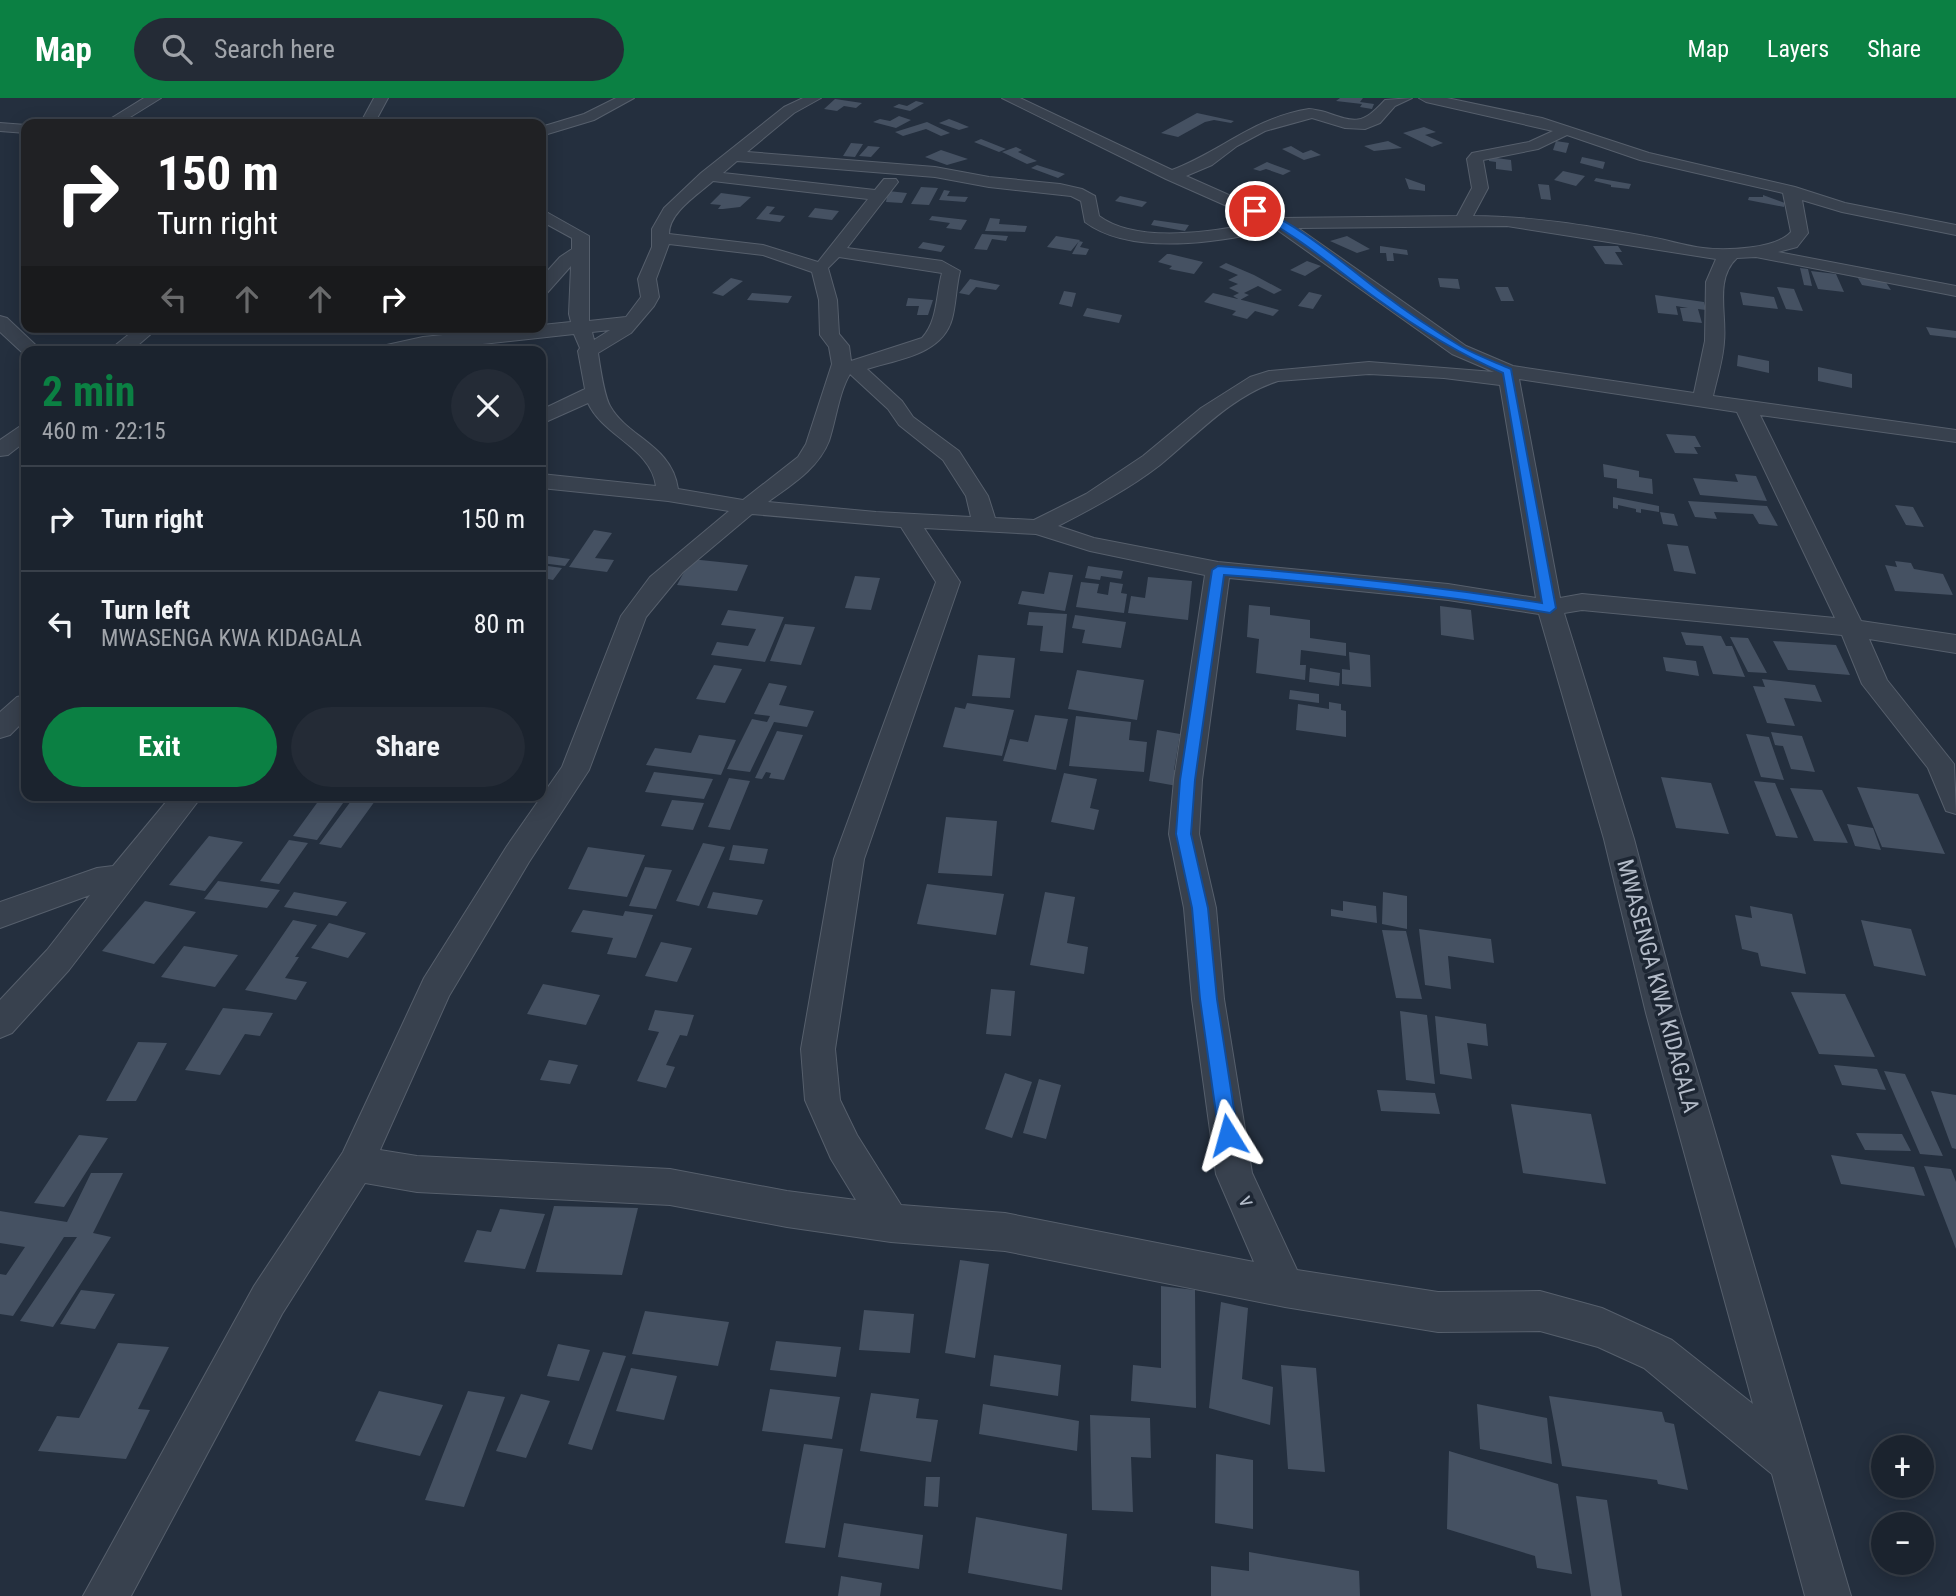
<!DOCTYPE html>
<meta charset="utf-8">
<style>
:root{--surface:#1b232e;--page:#242b36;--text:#f1f3f6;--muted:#a0a4aa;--line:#39404a;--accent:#0b8043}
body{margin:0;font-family:"Roboto Condensed",sans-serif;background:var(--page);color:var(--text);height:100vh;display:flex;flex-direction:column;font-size:26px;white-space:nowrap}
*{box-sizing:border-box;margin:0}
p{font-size:23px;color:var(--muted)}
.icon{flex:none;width:38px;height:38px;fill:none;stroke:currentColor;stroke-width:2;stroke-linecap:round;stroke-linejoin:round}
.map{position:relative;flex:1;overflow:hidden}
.drawer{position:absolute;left:21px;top:248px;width:525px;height:455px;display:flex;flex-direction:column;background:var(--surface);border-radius:14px;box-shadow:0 4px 18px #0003,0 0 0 2px var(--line)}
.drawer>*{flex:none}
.guide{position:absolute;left:21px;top:21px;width:525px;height:214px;border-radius:14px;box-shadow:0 4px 18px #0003,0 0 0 2px var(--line);background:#202124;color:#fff;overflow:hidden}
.controls{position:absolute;left:1871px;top:1337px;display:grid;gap:14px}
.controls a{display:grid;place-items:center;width:63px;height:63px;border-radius:50%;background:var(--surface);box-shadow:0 4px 18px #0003,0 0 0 2px var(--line);font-size:35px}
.pin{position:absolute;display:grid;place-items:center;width:60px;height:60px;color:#fff;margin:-30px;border:4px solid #fff;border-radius:50%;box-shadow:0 2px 7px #0007}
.me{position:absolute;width:77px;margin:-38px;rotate:352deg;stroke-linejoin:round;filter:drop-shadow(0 0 5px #0008)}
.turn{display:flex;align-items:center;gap:24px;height:147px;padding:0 21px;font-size:32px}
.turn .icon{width:91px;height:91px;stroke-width:2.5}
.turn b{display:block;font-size:49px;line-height:60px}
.lanes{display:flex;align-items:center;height:66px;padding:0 21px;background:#0003;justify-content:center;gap:35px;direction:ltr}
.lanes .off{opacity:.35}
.round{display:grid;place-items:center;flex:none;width:74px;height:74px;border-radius:37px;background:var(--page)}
.overview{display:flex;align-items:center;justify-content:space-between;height:119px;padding:0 21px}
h1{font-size:42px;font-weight:700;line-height:52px;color:var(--accent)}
.action{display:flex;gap:14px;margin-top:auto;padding:14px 21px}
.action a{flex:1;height:80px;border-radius:42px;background:var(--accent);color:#fff;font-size:28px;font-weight:700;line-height:80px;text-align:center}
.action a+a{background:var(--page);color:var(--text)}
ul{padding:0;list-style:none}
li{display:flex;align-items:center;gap:21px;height:105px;padding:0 21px;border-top:2px solid var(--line)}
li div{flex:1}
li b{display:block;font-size:26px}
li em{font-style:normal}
header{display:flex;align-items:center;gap:42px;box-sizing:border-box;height:98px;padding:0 35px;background:var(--accent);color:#fff}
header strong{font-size:33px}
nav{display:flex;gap:38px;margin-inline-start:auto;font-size:24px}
.search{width:490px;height:63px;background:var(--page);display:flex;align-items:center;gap:18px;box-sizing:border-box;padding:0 24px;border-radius:38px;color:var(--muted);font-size:26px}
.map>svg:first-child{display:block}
.building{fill:#455162}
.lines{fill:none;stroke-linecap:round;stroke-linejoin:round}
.street-casing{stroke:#565f6c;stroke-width:2}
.street{fill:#38414e;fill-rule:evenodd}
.route{fill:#1a73e8;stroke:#114b97;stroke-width:2}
.labels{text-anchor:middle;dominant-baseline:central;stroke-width:7;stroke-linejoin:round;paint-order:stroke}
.street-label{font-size:23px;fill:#b4bcc9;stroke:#1d2633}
</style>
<header>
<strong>Map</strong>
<div class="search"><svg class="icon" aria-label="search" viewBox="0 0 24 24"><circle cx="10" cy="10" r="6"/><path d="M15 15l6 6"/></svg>Search here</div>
<nav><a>Map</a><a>Layers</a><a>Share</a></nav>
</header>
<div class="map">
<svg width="1956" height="1498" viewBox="0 0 1956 1498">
<rect width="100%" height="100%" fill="#242f3e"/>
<!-- building -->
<path class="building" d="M1340,0H1363L1360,4L1374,6L1372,11L1360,9L1362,6L1336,3Z
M835,1L862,5L856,10L844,8L837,13L824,11Z
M916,3L924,5L910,13L893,9L899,6L907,8Z
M1197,15L1234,23L1231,25L1214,22L1205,24L1178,39L1161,35Z
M899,18L911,22L896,30L873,24L880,21L890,23Z
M949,21L957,24L969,29L959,32L939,25Z
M927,24L950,35L941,38L926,31L903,38L895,34Z
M1424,29L1436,34L1425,37L1443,45L1432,49L1403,35Z
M981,41L1006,51L999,54L974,44Z
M1388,43L1402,50L1374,53L1364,48Z
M1556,43L1569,45L1566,55L1553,52Z
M851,45L863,46L855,59L843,58Z
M868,48L880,49L871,59L859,58Z
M1291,48L1303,55L1311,52L1321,57L1304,62L1282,51Z
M1016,49L1022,52L1018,54L1037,63L1027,66L1002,54Z
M941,52L968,61L947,67L925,59Z
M1489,59L1511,62L1512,73L1496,71V64L1489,63Z
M1582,59L1605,64L1603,71L1580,65Z
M1267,64L1291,73L1283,77L1266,71L1260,73L1253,71Z
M1037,67L1065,76L1058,80L1031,70Z
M1563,73L1585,78L1576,88L1554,82Z
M1405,80L1425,87V93L1409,91Z
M1596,80L1631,86L1629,91L1611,89V87L1594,83Z
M1538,86L1549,87L1551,102L1541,101Z
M921,89L938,90L929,107L911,106Z
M944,92L950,93L947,98L968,99L965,104L939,102Z
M888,93L907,95L902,105L886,104Z
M721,95L751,99L740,109L723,111H718L721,107L710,106Z
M1763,97L1785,105L1784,109L1748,102L1749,99H1763Z
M1120,98L1147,104L1142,109L1115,103Z
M767,108L775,109L769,116L785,118L780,124L756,121Z
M815,110L839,113L832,122L808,119Z
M932,118L967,122L961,132L946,130L950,125L929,122Z
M990,120L1000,121L999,126L1027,128L1025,134L985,133Z
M1154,122L1189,127L1185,133L1151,127Z
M982,136L1008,138L1006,143L992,141L987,152L974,151Z
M1056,138L1080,142L1071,153L1047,149Z
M1347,138L1370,151L1357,155L1330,143Z
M1079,143L1083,144L1080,149L1089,151L1086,157L1072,156Z
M923,144L945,148L941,154L918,150Z
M1380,148L1407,152L1408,157L1393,155L1394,163H1387L1386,155H1380Z
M1593,148H1618L1622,154H1615L1623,167L1605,166Z
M1167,156H1170L1203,164L1194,176L1169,171L1172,168L1158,164Z
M1307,163L1321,168L1305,178L1290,172Z
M1226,165L1254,177L1282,192L1274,196L1258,188L1244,195L1249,197L1240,202L1233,198L1239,195L1229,190L1238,186L1228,182L1238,177L1219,169Z
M1800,170L1808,171L1812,188L1804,187Z
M1811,173L1836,176L1844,194L1818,191Z
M731,180L743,183L723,198L712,195Z
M1438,180L1458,181L1460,191L1440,189Z
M1858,180L1885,183L1891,192L1862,187Z
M970,181L1000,187L996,192L976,189L969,197L959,195Z
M1495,189H1508L1514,203H1501Z
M1777,189L1794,191L1803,213L1786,211Z
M1064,193L1076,195L1072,209L1059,206Z
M1309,194L1322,197L1313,211L1298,208Z
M1740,194L1774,199L1778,211L1743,207Z
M752,195L792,198L788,205L747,202Z
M1213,195L1246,203L1279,212L1273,218L1255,213L1247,221L1232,217L1236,213L1204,204Z
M1655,197L1704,204L1706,212L1698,211L1702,225L1683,223L1680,210H1688L1676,208L1678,217L1658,215Z
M908,200L933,202L928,217H917L919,208H906Z
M1087,210L1122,217L1119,225L1083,218Z
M1926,229L1956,233V240L1930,237Z
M1738,257L1769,263V275L1737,268Z
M1818,269L1852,276V290L1818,283Z
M1666,336L1695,338L1701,349H1694L1698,356L1675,355Z
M1603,366L1639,373V379L1652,381L1653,396L1617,390V381L1604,379Z
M1735,376L1756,378L1767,403L1700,397L1693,380L1738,384Z
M1613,399L1659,408V414L1641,411V415L1636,414V411L1618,407V411L1613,410Z
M1688,403L1767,408L1778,428L1759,426L1753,416L1714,414L1717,421L1695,419Z
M1895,407L1913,409L1924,429L1906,427Z
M1660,414L1674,416L1678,428L1663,426Z
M594,432L612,435L595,460L614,462L607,474L569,469Z
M1667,446L1688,448L1696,476L1674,473Z
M541,457L570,461L565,468L541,465Z
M691,461L748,467L737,493L677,487Z
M1895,463L1911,465L1914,471L1943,476L1953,497L1895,493L1885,467L1897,469Z
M541,467L562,470L553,482L543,480L541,483Z
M1088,468L1123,473L1121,481L1101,478L1100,482L1085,480Z
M1049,474L1073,477L1065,513L1018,506L1022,493L1044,496Z
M855,478L880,480L871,512L845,510Z
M1148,479L1192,483L1188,522L1128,515L1131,498L1145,500Z
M1081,484L1099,486L1097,495L1108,497L1110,484L1123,486L1121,495L1127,496L1124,515L1076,509Z
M1249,507L1270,509V517L1310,522V540L1346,545V558L1301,552L1300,567H1306L1305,582L1256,575L1259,541L1247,539Z
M1440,508L1471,512L1474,542L1441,537Z
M728,512L784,519L765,564L711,557L717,544L748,548L756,531L721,527Z
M1029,514L1067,516L1063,555L1040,553L1043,528L1027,527Z
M1075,517L1126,524L1121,550L1082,545L1085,532L1072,530Z
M785,526L815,529L801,567L770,563Z
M1681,534L1721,538L1726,548H1732L1745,579L1713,576L1703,548L1686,547Z
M1730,539L1748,540L1767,575L1748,574Z
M1773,543L1836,547L1850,577L1788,572Z
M1349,554L1370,557L1371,589L1342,586V571L1350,572Z
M978,557L1015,560L1010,600L972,598Z
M1663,559L1696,563L1699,578L1666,573Z
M714,567L742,571L725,605L696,601Z
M1310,570L1340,575L1339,588L1309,584Z
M1077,572L1144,582L1137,622L1068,611Z
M1762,581L1815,587L1822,604L1784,600L1795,628L1767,625L1753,588L1765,589Z
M769,585L787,588L779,607L814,613L807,629L774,624L750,674L727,671L752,621L767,624L770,618L754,616Z
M1290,592L1319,596V605L1289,601Z
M1329,604L1341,606V612L1346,613V639L1296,632L1298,606L1329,611Z
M967,605L1014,612L1002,658L943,649L955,609L965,611Z
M1035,617L1068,621L1056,672L1003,663L1010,641L1028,644Z
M1076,618L1131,624L1129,642L1147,644L1144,674L1069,668Z
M1157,632L1180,636L1174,672H1179L1177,688L1149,683Z
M777,633L803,637L784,682L769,680L771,675L766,674L762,681L755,680Z
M1771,634L1802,638L1815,674L1791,671L1783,648L1775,647Z
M1746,636L1769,639L1784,682L1761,679Z
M699,637L736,642L721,677L646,667L655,650L691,655Z
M654,674L713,681L704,701L645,694Z
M1064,675L1097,681L1090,710L1099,712L1094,732L1051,724Z
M1661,679L1711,685L1729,736L1676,730Z
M729,680L750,683L730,732L708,729Z
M1754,683L1775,685L1798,740L1776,738Z
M1857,689L1918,696L1945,756L1882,749Z
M1790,690L1822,692L1848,745L1814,743Z
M322,698H348L317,742L293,738Z
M354,699L375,703L341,750L319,746Z
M672,702L704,705L693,732L661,728Z
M946,719L997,723L992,778L938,775Z
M1847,726L1873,730L1881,752L1855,748Z
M209,738L243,744L205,793L169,787Z
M289,742L308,745L279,786L260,783Z
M703,745L725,749L699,808L676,803Z
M733,747L768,751L764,766L729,762Z
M588,749L645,757L627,799L568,791Z
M645,769L672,772L656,811L629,808Z
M218,783L280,792L267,810L204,801Z
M927,786L1004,796L996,837L917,826Z
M294,794L347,804L337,818L284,809Z
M713,794L763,802L757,817L707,810Z
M1045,794L1075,799L1067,845L1088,849L1084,876L1030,867Z
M1383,794L1407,798V831L1382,826Z
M145,803L196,814L154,866L102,853Z
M1343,803L1376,808L1377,825L1331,818V811L1343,813Z
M1750,808L1792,816L1806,876L1761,868L1758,855L1742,851L1735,817L1752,820Z
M583,812L623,818L625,813L653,817L636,860L607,856L613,840L571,834Z
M293,822L317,827L295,859H299L285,880L307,884L296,902L245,892Z
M1861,822L1911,831L1926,878L1874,868Z
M329,825L366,835L348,860L311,850Z
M1419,831L1491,841L1494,865L1448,858L1451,891L1425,887Z
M1382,832L1406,833L1422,901L1396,900Z
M661,844L692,850L677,884L645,878Z
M184,848L238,857L215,889L161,879Z
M543,886L600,897L586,927L527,916Z
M991,891L1015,893L1011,938L986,936Z
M1791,894L1845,896L1875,959L1819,956Z
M223,910L273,915L260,938L245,936L220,977L185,972Z
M655,912L694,917L687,938L680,937L666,967L675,969L666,990L637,983L659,934L648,932Z
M1400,913L1427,917L1435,986L1406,982Z
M1435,918L1486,926L1488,948L1467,945L1472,981L1440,976Z
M138,944L167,945L136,1003H106Z
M549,962L578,967L570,986L540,982Z
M1834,967L1877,971L1886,992L1842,987Z
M1884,973L1905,976L1943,1058L1920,1056Z
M1005,975L1032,984L1012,1040L985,1031Z
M1039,981L1061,987L1046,1041L1023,1035Z
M1377,992L1435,995L1440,1016L1381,1013Z
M1931,993L1956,997V1051L1952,1050Z
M1511,1006L1591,1016L1606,1086L1523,1075Z
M1856,1035L1902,1036L1911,1053L1865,1052Z
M79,1037L108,1040L64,1109L34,1105Z
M1831,1057L1914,1069L1925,1098L1841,1086Z
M1924,1068L1951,1071L1956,1084V1151Z
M91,1075H123L93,1135L111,1139L53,1229L20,1223L77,1139H64L13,1218L0,1216V1176L6,1177L25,1149L0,1145V1113L67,1124Z
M554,1108L638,1110L622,1177L536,1174Z
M500,1111L545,1116L525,1171L464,1164L477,1132L491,1134Z
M960,1162L989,1166L975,1260L945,1255Z
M1161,1188L1195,1192L1196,1310L1131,1303L1133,1267L1161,1270Z
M81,1192L115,1196L95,1231L60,1226Z
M1221,1204L1248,1210L1242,1281L1273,1289L1270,1327L1209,1310Z
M864,1212L914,1216L910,1255L859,1252Z
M645,1213L729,1224L718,1268L632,1256Z
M776,1243L841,1249L836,1279L770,1272Z
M118,1245L169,1249L138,1311L150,1312L126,1361L38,1353L57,1318L79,1320Z
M558,1246L590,1252L579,1283L547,1278Z
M603,1254L626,1258L592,1352L568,1346Z
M994,1257L1061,1267L1058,1298L990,1288Z
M1281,1267L1316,1270L1325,1374L1288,1371Z
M631,1270L677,1278L664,1322L616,1313Z
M770,1291L840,1299L832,1341L762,1333Z
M379,1293L443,1307L420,1358L355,1343Z
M468,1293L505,1299L464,1409L425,1402Z
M871,1295L919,1301L916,1320L938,1322L931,1364L860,1353Z
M521,1296L550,1303L526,1360L496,1353Z
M1549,1298L1662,1314L1665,1324L1674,1326L1688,1392L1658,1386L1657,1382L1562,1368Z
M983,1306L1079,1323L1077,1353L979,1336Z
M1477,1306L1547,1320L1552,1366L1480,1351Z
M1090,1317L1150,1320L1151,1360L1131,1359L1133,1414L1092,1412Z
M804,1346L843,1351L825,1450L785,1445Z
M1449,1353L1558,1386L1572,1476L1537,1470L1535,1458L1447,1431Z
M1216,1356L1253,1362V1431L1215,1425Z
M926,1379H940L938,1409L924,1408Z
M1576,1398L1607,1402L1622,1498H1591Z
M976,1419L1067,1436L1062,1492L968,1475Z
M844,1425L923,1437L919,1471L838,1459Z
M1249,1454L1359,1473L1360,1498H1211V1468L1249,1473Z
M841,1478L882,1485L880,1498H838Z"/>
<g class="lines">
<defs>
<path id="street" d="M144,0H161L119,26H102Z
M374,0H388L374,26H360Z
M616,0H634L594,22L541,38V29L584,16Z
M803,0H821L794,15L747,54L935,69L989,79L1060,86L1082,91L1095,98L1099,118C1138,147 1217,133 1263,124L1166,81L1002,0H1020L1172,72C1222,53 1253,20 1309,11C1314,11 1319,13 1325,14C1356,25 1362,27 1385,2L1412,0L1395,8L1380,25L1365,31L1345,30L1312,20L1265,33L1237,48L1212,67L1186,78L1281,120L1457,118L1472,90L1467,61L1472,55L1529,44L1553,33L1426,4L1419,0H1447L1542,20L1649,55L1795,89L1845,105L1956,127V137L1842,114L1802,102L1808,135L1797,149L1778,154L1956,188V198L1756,159L1737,160C1714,181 1727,216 1724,244C1723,262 1717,280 1713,298L1956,332V344L1760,317L1861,523L1956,537V555L1869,541L1887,582L1954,666L1956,716L1946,713L1928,670L1862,586L1842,537L1582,512L1564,515L1634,741L1680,915L1851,1498H1805L1772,1376L1644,1270L1598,1249L1540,1233L1438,1234L1285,1209L1005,1153L891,1144L787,1129L670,1107L417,1094L365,1085L282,1216L131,1498H83L254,1188L343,1054L424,880L507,748L562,669L621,518L650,479L729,413L668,403L541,390V376L656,388C651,350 603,338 588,305L541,326V312L585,291L578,253L580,250L574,236L409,254H370L373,250L423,239L571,224L569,216L571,168L547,195L541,196V180L560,159L572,151V140L541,123V111L589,138V223L626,219L641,199L638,181L652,149V131L664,110L701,75L784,9ZM1567,37L1640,62L1783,95L1791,134C1776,151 1725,153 1703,150C1684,148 1665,141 1645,138C1589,128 1530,118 1473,118L1488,90L1483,62L1538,51ZM737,63L935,79L989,89L1071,98L1081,103L1085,124C1132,159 1222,144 1276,131L1452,256L1494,274L1369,264L1269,273L1250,279L1201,310L1143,358L1086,396L1034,422L995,420L988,398L959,353L913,319L902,303L867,271C898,261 942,257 952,221C956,206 956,189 960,173L942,163L847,150L898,84L896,81H884L875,92L723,75ZM713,83L868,101L818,164L763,147L669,136C669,114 699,96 713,83ZM1507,128L1716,161L1706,184L1705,243L1694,295L1513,268L1466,248L1298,130ZM669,146L763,157L812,174L819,202L820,237L829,249L832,266L806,346L798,359L743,402L678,391C672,347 628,340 610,308C604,297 600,269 598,255L631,235L654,208L659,199L656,181ZM839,159L942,175C936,196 938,223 922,240L851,263L849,248L839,236L837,202L828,170ZM610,232L594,242L592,234ZM850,276L888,311L899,327L943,362L966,398L971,419L876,414L768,404C791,387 818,371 829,343C836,322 839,294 850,276ZM1369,276L1444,280L1500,287L1536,500L1448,486L1218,464L1094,440L1058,428C1093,410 1129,391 1160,367C1197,337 1231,298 1278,283ZM1519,281L1737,314L1835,520L1582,496L1560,500ZM752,416L901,429L936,484L834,761L801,951L805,1002L831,1061L856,1102L787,1093L670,1071L417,1058L380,1052L449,898L529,764L589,672L646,519L683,474ZM924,430L1036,436L1090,453L1205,477L1174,682L1169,736L1184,810L1192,901L1216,1076L1254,1164L1005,1115L901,1107L857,1037L840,1002L835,951L864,761L960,484ZM1229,480L1448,502L1539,516L1604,741L1646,915L1753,1306L1672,1242L1602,1210L1540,1193L1438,1194L1297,1172L1252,1075L1224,901L1216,810L1199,736L1202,682Z
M0,25L26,27V35L0,33Z
M0,218L7,220L43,254H26V258L0,234Z
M138,229H159L130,254H107Z
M26,327V343L8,357L0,358V342L19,329Z
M26,597V621L10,637L0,640V614L17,599Z
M171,698H202L69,872L12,935L0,940V902L47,852L90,797L0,830V804L97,770L113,768Z"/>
</defs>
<!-- street casing -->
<use href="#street" class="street-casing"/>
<!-- street -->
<use href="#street" class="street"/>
</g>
<!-- route -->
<path class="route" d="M1252,112C1281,110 1356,176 1382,195C1407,214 1435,233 1462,249C1478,258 1495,264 1511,271L1556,510L1550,515C1441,497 1334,485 1224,477L1195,682L1191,736L1208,810L1217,901L1238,1037L1235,1044L1228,1046L1221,1044L1219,1037L1200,901L1192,810L1176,736L1180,682L1212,472L1218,468C1327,476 1434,488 1542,505L1503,275C1457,255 1417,230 1377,201C1335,171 1298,137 1252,115Z"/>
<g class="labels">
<!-- street labels -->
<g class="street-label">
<text transform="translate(1658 888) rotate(75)">MWASENGA KWA KIDAGALA</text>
<text transform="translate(1247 1103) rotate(65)">v</text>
</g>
</g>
</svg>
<div class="controls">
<a>+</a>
<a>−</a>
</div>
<div class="pin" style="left:1255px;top:113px;background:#d93025"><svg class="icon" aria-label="arrive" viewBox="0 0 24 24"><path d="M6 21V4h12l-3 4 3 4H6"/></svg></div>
<svg class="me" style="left:1228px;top:1037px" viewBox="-20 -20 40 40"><path d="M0-17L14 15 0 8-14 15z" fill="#1a73e8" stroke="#fff" stroke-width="4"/></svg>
<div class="guide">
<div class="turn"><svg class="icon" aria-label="right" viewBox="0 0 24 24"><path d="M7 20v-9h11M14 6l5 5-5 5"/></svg><div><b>150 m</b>Turn right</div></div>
<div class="lanes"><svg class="icon off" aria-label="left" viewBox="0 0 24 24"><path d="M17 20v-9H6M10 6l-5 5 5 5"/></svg><svg class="icon off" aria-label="ahead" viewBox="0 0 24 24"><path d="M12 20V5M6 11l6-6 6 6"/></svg><svg class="icon off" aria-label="ahead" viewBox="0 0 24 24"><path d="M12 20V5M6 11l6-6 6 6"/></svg><svg class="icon" aria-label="right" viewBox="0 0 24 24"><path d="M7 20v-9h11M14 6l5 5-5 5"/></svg></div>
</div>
<section class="drawer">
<div class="overview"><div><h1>2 min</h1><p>460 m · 22:15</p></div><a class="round"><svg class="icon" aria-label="close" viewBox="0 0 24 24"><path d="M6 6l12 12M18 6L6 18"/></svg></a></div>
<ul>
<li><svg class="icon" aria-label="right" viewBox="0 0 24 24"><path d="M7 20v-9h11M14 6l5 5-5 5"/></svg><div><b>Turn right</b></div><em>150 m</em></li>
<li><svg class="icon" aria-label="left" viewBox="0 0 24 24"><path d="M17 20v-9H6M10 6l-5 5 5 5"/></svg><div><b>Turn left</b><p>MWASENGA KWA KIDAGALA</p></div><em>80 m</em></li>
</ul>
<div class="action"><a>Exit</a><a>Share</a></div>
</section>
</div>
